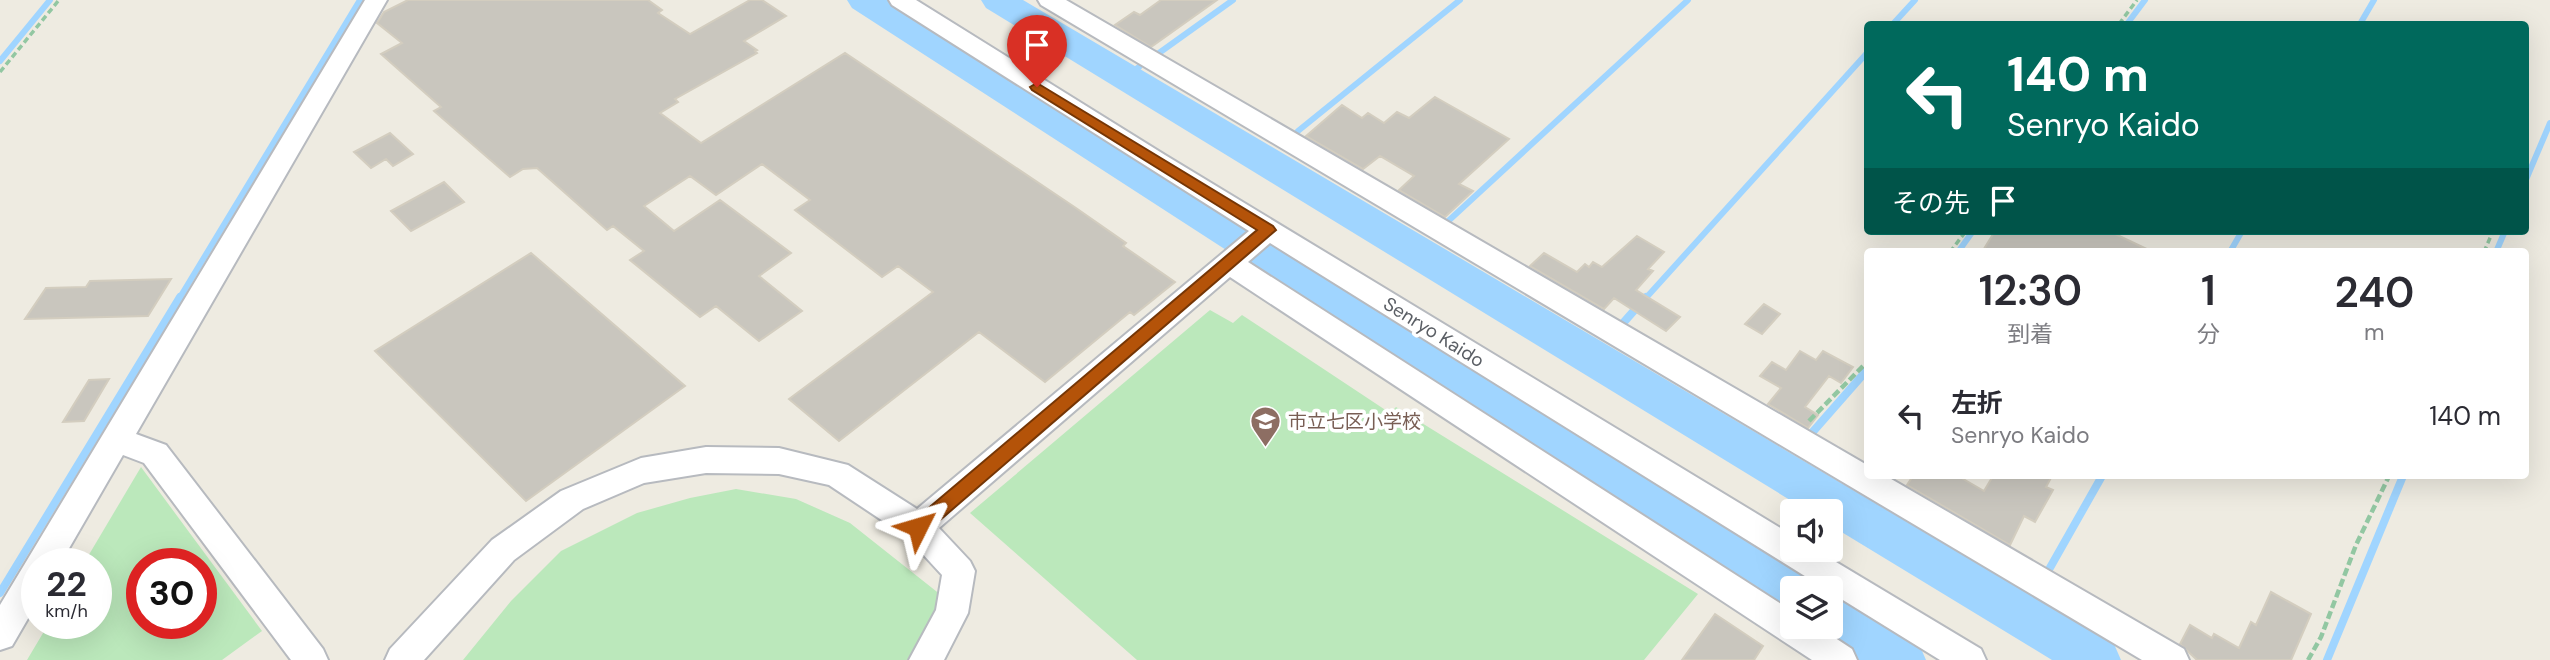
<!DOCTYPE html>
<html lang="ja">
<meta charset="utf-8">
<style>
:root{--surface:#fff;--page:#f7f7f7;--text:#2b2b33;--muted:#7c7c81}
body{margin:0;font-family:"DM Sans","Noto Sans JP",sans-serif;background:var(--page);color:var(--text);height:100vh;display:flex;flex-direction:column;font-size:26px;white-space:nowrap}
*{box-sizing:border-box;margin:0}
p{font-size:23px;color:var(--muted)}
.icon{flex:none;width:38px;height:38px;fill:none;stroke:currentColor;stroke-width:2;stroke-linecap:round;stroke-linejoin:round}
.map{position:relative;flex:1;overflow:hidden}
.side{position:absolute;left:1864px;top:248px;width:665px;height:231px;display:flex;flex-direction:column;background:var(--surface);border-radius:7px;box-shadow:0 7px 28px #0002}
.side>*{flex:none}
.hud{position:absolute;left:1864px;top:21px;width:665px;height:214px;border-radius:7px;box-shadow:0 7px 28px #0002;background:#00695c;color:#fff;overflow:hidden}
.controls{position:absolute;left:1780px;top:499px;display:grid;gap:14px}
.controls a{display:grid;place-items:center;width:63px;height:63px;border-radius:7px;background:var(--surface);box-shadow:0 7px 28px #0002;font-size:35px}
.speed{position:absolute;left:21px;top:548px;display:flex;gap:14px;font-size:35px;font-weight:700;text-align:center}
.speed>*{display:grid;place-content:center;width:91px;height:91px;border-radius:50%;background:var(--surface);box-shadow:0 7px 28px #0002;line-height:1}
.speed small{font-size:18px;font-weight:400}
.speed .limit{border:10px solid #d22;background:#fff;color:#111}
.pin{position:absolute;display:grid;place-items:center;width:60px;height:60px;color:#fff;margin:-72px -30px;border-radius:50% 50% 50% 0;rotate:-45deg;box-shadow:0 0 7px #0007}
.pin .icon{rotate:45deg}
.me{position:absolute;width:77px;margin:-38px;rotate:50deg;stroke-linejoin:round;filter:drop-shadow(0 0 5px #0008)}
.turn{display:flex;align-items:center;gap:24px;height:147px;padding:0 28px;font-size:32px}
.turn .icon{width:91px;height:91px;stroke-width:2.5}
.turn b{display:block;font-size:49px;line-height:60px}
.then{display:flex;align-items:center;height:66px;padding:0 28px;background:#0003;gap:14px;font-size:26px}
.eta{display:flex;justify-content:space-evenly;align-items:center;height:119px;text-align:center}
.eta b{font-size:42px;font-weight:600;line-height:49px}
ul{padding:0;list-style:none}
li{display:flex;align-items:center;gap:21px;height:98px;padding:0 28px}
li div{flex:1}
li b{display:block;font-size:26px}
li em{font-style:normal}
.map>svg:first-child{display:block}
.green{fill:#bbe8bb;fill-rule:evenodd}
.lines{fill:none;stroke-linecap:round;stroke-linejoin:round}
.stream-far1{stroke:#a0d5ff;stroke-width:6}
.stream{stroke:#a0d5ff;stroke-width:8}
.river{fill:#a0d5ff;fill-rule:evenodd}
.building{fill:#c9c6be;stroke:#d3cdbf;stroke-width:2}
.minor-casing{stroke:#b7babf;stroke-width:4}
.path-far1{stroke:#92c7a2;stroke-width:3.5;stroke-dasharray:6 3.5;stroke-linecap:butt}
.path{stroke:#92c7a2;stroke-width:4.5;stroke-dasharray:8 3.5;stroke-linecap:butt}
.minor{fill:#fff;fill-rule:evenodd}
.route{fill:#b45309;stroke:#753606;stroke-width:2}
.labels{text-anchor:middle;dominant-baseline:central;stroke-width:7;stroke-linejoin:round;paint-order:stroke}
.street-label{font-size:19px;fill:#5a5e64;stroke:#fff}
.education-label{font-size:19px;fill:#785e54;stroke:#fff;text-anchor:start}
</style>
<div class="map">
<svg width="2550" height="660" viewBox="0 0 2550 660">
<rect width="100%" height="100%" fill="#eeebe1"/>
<!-- green -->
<path class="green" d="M1210,310L1233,323L1242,315L1390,413L1396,407L1698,594L1644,660H1137L970,513Z
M141,467L262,631L222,660H27L49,623H96V564L84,563ZM142,564H201V623H142Z
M736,489L796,499L850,523L946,599L907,660H463L511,601L561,551L637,513L690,498Z"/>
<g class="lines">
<!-- stream-far1 -->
<path class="stream-far1" d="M1003,3L1008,0
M1893,24L1915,0
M2127,24L2145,0
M2360,24L2374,0
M1159,53L1233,0
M0,61L50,0
M1126,77L1139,67
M1298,131L1460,0
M1263,159L1269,155
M2525,182L2550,123
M1445,224L1688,0
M1415,250L1420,247
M1958,252L1973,231
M2230,252L2242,231
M2496,252L2505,231
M179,299L360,0
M1645,299L1867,53"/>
<!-- stream -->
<path class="stream" d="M1624,322L1646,297
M1591,355L1596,351
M1810,435L1867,370
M1780,470L1787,462
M2047,573L2102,476
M0,593L180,297
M2025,615L2030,605
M2327,660L2403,476"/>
<!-- river -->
<path class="river" d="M847,0H888L1809,575L1815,588H1792V612L1775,605L852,8Z
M981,0H1023L2114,644L2121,660H2052L1830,525V511H1808L986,8Z
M1830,593L1847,599L1919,644L1926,660H1858L1813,631L1811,626H1830Z"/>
</g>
<!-- building -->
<path class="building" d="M408,0H648L662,10L658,13L690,34L750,0H762L786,16L744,41L757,50L755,51L757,53L675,99L678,102L660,113L701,143L845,53L1076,208L1126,243L1123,246L1175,282L1134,315L1130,312L1045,382L979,332L839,441L789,399L933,292L898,266L882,277L795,210L810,200L762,164L716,195L690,176L644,206L674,231L720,200L791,253L759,276L802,311L759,341L716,306L700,317L630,260L644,251L613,226L607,230L537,168L523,169L510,177L434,111L441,107L381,54L402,43L377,23L384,12Z
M1161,0H1217L1151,47L1115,25L1134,12L1140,15Z
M1435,97L1509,139L1459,184L1473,191L1445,217L1399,190L1414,176L1380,156L1363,169L1306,136L1342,105L1362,118L1368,113L1384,123L1397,112L1409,118Z
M390,133L413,154L393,166L386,159L371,168L354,152Z
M444,182L464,202L411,231L391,211Z
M1995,231H2109L2153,252H1982Z
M1637,236L1664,252L1648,269L1653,271L1636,290L1680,317L1666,331L1614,298L1604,309L1530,266L1544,253L1577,272L1585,264L1589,267L1593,262L1602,267Z
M531,253L685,386L526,501L375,351Z
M171,279L148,316L25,319L46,288L86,287L90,281Z
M1764,304L1780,314L1762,334L1745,324Z
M1800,351L1816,360L1823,351L1853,367L1841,383L1829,376L1805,407L1818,415L1808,428L1768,404L1781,388L1760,376L1772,362L1786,370Z
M109,379L84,421L63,422L89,380Z
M1913,476H1958L1984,491L1993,476H2052L2046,487L2053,490L2035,522L2024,516L2010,545L1907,485Z
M2271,592L2311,614L2291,660H2197L2180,644L2190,625L2212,638L2214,634L2239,648L2251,622L2256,625Z
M1715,614L1763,646L1754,660H1682Z"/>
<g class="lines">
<defs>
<path id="minor" d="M365,0H387L136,434L166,445L323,649L328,660H291L144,463L123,455L60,564H37V603L12,646L0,650V605Z
M889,0H916L1165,155L1792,535V550H1816L1981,649L1986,660H1940L1830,592V588H1824L1270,243L1248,262L1792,611V626H1817L1852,649L1857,660H1812L1230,277L939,528L970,561L975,571L968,613L944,660H909L936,610L942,575L907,537L829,485L779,474L706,473L644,483L583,509L514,560L424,660H385L390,649L492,540L561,491L641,458L706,447L779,448L848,465L917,509L1249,231L892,5Z
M1038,0H1066L1867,465V476H1886L2184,649L2189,660H2142L1041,5Z"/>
</defs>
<!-- minor casing -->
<use href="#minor" class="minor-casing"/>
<!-- path-far1 -->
<path class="path-far1" d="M2119,24L2137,0
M0,72L59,0
M1950,252L1966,231
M2484,252L2493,231"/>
<!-- path -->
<path class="path" d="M1809,421L1867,362
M2308,660L2321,637L2356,545L2389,476"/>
<!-- minor -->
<use href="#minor" class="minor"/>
</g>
<!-- route -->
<path class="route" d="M1037,83L1273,226L1276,230L925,533L918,535L912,533L909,527L912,522L1257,230L1032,90L1030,87Z"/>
<!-- icons -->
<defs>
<symbol id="school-pin" viewBox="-11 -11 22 30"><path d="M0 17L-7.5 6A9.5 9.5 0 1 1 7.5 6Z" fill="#8d6e63" stroke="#fff"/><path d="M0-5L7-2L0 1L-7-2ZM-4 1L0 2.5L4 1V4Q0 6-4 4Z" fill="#fff"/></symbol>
</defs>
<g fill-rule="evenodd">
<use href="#school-pin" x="1248" y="404" width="35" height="47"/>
</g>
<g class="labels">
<!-- street labels -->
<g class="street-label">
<text transform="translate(1434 332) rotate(32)">Senryo Kaido</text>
</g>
<!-- education labels -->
<g class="education-label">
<text x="1288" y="421">市立七区小学校</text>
</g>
</g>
</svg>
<div class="controls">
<a><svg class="icon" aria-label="sound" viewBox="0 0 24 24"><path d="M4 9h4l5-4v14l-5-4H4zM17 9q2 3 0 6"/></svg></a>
<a><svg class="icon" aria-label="layers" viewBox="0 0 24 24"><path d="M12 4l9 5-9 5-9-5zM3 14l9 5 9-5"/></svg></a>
</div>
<div class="speed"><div>22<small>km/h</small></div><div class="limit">30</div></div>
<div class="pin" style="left:1037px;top:87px;background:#d93025"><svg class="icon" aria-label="arrive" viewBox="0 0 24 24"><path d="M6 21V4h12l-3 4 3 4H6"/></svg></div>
<svg class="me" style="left:918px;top:527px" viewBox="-20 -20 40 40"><path d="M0-17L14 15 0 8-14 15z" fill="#b45309" stroke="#fff" stroke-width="4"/></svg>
<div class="hud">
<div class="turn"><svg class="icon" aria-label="left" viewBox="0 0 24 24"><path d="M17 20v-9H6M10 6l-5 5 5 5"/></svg><div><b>140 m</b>Senryo Kaido</div></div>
<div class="then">その先<svg class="icon" aria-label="arrive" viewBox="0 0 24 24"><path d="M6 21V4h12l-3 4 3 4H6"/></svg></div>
</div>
<section class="side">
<div class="eta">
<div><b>12:30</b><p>到着</p></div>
<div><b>1</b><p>分</p></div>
<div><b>240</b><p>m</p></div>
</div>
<ul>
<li><svg class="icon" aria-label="left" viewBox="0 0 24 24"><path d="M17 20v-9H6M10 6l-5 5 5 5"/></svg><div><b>左折</b><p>Senryo Kaido</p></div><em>140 m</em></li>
</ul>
</section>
</div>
